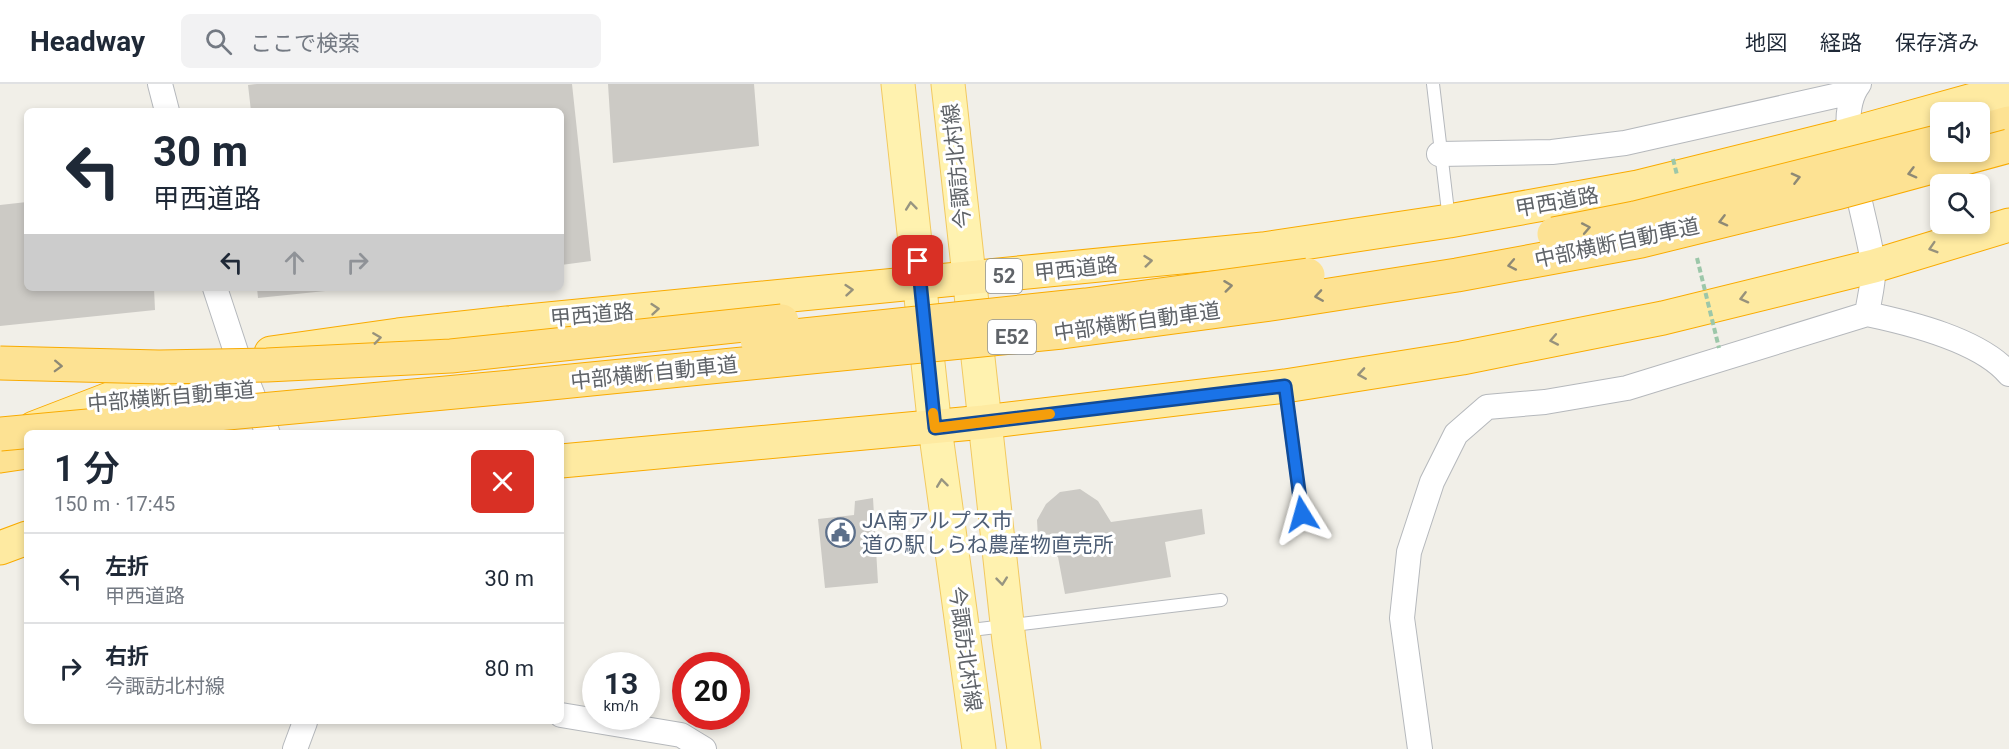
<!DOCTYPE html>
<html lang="ja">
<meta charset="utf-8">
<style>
:root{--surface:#fff;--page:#f2f2f3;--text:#1f2937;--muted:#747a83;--line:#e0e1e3}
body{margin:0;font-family:Roboto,"Noto Sans JP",sans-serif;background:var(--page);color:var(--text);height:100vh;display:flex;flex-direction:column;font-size:22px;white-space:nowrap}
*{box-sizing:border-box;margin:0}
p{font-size:20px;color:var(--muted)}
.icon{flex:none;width:33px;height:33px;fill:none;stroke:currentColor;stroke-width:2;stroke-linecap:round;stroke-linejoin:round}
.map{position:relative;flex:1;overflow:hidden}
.panel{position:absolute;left:24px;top:346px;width:540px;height:294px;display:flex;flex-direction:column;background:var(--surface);border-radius:9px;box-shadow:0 3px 9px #0003}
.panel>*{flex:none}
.banner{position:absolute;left:24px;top:24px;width:540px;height:183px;border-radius:9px;box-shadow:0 3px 9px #0003;background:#fff;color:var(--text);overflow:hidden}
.fabs{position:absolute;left:1930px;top:18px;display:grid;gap:12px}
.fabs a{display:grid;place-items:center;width:60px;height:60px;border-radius:9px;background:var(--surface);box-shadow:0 3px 9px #0003;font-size:30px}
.speed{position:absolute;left:582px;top:568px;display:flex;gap:12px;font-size:30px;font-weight:700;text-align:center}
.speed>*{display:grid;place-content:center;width:78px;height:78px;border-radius:50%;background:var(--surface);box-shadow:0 3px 9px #0003;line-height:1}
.speed small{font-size:15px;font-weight:400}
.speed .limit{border:9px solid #d22;background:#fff;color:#111}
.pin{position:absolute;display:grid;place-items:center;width:51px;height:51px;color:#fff;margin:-26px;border-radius:12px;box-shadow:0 3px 9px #0006}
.me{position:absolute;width:66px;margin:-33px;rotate:352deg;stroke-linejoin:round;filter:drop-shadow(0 0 4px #0008)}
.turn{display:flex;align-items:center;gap:21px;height:126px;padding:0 30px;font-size:27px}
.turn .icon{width:78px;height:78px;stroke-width:2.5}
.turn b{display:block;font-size:42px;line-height:51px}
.lanes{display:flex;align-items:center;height:57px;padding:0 30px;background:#0003;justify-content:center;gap:30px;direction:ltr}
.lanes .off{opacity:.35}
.round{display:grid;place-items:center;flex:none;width:63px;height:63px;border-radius:9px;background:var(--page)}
.head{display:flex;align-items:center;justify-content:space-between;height:102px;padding:0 30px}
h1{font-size:36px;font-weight:600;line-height:45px}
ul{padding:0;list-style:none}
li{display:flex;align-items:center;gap:18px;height:90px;padding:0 30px;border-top:2px solid var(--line)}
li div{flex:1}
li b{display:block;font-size:22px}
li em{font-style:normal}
header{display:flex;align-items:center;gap:36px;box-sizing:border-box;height:84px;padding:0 30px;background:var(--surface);border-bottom:2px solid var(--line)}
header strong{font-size:28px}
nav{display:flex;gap:33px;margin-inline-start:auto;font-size:21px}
.search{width:420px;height:54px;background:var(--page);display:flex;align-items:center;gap:15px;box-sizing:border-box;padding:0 21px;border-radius:9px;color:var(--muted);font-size:22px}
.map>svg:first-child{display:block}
.building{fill:#cccac5}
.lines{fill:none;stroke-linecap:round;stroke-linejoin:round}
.service-casing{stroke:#b5b8bc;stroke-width:14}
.minor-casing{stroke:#b5b8bc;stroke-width:26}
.primary-casing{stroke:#f2c960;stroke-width:35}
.trunk-casing{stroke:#f9ab00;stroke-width:35}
.motorway-casing{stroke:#f9ab00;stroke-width:35}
.service{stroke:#fff;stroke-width:12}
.minor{stroke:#fff;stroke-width:24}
.primary{stroke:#fff2af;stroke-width:33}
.trunk{stroke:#feeaa1;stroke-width:33}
.motorway{stroke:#fde293;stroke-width:33}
.motorway-bridge-casing{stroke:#f9ab00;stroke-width:35;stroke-linecap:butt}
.path-bridge{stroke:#9cc7a9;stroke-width:4;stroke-dasharray:6 3;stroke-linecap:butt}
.motorway-bridge{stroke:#fde293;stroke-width:33}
.oneway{stroke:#8e8975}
.oneway2{stroke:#979581}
.oneway3{stroke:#97927c}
.route-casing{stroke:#114b97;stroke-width:15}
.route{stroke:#1a73e8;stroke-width:10}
.slow{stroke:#f59e0b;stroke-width:10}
.labels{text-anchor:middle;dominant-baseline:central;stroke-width:6;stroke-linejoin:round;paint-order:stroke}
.shield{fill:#fff;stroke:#8f9295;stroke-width:1.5}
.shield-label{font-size:20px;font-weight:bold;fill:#5f6368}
.street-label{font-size:21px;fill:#5f6368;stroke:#fff}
.service-label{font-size:21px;fill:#4e5e75;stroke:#fff;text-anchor:start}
</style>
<header>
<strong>Headway</strong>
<div class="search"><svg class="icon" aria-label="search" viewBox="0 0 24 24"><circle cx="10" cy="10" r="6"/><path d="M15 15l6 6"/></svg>ここで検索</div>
<nav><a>地図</a><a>経路</a><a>保存済み</a></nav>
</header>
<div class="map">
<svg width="2009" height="665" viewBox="0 0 2009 665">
<rect width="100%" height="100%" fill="#f1efe8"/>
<!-- building -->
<path class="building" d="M257,0H572L591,177L561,181V27H251L248,1Z
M608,0H754L759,62L613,79Z
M27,118V204H154L155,226L0,242V121Z
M257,204H335V206L258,214Z
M1080,405L1098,417L1111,438L1202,425L1205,450L1165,458L1171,493L1065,510L1058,473L1046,467L1038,455L1037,436L1046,420L1060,408Z
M873,414L878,499L825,504L818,435L854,431L855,417Z"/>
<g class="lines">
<defs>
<path id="service" d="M1433,0L1449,136
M1285,303L1302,430
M963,547L1221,516"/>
<path id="minor" d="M160,0L167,27
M1859,0C1830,36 1868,135 1873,180C1875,195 1869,215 1867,230C1910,239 1980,256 2009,290
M1439,70L1552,68L1625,59L1852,8
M215,204L238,274L268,350
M561,631L681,651L704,665
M295,665L305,638
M1420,665L1402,534L1409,468L1432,398L1456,350L1487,323L1545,318L1627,304L1867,230"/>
<path id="primary" d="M898,0L935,344L979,665
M948,0L1009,557L1024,665"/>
<path id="trunk" d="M271,269L398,251L507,239L1263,165L1449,137L1638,103L1847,51L2009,6
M34,344L125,309L194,285
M561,377L984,338L1285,302L1462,274L1663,234L1874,182L2009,141
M0,464L27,454"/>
<path id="motorway" d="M1980,47L2009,39
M0,372L27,368"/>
</defs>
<!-- service casing -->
<use href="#service" class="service-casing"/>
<!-- minor casing -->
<use href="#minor" class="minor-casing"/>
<!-- primary casing -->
<use href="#primary" class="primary-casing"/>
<!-- trunk casing -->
<use href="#trunk" class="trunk-casing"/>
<!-- motorway casing -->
<use href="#motorway" class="motorway-casing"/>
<!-- service -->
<use href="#service" class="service"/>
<!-- minor -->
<use href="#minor" class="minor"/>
<!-- primary -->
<use href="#primary" class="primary"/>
<!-- trunk -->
<use href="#trunk" class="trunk"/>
<!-- motorway -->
<use href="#motorway" class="motorway"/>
<defs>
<path id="motorway-bridge" d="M1554,150L1635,134L1941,57
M757,256L1086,221L1308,191
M0,279L159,283L267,281L451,272L782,237
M0,350L521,302L1062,248L1278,219L1457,191L1641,157L1836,109L2009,62"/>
</defs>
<!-- motorway-bridge casing -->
<use href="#motorway-bridge" class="motorway-bridge-casing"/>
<!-- path-bridge -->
<path class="path-bridge" d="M1673,75L1677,91
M1697,174L1719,264"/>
<!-- motorway-bridge -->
<use href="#motorway-bridge" class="motorway-bridge"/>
</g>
<!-- one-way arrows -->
<defs><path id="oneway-chevron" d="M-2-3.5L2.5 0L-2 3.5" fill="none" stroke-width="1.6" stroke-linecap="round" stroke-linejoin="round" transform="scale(1.5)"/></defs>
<g class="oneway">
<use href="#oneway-chevron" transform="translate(1912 89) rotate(165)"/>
<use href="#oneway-chevron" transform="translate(1796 94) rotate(-14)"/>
<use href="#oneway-chevron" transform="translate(1723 137) rotate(166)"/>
<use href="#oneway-chevron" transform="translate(1586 144) rotate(-11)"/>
<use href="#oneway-chevron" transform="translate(1512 181) rotate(169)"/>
<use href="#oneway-chevron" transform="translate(1228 202) rotate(-7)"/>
<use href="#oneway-chevron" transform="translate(1319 212) rotate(171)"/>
<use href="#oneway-chevron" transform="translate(58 282) rotate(2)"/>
</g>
<g class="oneway2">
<use href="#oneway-chevron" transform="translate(911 122) rotate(-96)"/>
<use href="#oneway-chevron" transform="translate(942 399) rotate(-97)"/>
<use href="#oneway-chevron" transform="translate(1002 497) rotate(84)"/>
</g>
<g class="oneway3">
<use href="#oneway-chevron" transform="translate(1933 164) rotate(163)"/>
<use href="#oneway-chevron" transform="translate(1148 177) rotate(-6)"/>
<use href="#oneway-chevron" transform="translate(849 206) rotate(-5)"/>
<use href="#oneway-chevron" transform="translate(1744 214) rotate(166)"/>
<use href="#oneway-chevron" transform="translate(655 225) rotate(-5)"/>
<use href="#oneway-chevron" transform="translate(377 254) rotate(-8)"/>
<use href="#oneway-chevron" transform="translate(1554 256) rotate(169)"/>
<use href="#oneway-chevron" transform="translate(1362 290) rotate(171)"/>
</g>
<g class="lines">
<defs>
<path id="route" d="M918,177L935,344L1285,302L1302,430"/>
</defs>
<!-- route casing -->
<use href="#route" class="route-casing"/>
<!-- route -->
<use href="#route" class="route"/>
<!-- slow -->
<path class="slow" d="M933,329L935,344L1050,330"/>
</g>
<!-- icons -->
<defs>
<symbol id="civic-ring" viewBox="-11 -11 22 22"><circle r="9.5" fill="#fff" stroke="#5c6f8a" stroke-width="1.5"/><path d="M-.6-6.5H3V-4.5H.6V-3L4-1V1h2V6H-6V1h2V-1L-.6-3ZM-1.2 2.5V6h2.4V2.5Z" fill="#5c6f8a"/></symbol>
</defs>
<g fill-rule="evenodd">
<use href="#civic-ring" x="824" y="432" width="33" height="33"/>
</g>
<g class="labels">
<!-- shield labels -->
<g class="shield">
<rect x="986" y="175" width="36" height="34" rx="4.5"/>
<rect x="988" y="236" width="48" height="34" rx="4.5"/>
</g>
<g class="shield-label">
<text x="1004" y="192">52</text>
<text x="1012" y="253">E52</text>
</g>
<!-- street labels -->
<g class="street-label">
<text transform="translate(957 82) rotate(-96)">今諏訪北村線</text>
<text transform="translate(1557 118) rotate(-10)">甲西道路</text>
<text transform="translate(1617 159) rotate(-12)">中部横断自動車道</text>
<text transform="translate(1076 185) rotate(-6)">甲西道路</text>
<text transform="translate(592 231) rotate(-5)">甲西道路</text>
<text transform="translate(1137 238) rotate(-8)">中部横断自動車道</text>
<text transform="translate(654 289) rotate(-6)">中部横断自動車道</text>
<text transform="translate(171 313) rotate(-5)">中部横断自動車道</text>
<text transform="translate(965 565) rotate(82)">今諏訪北村線</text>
</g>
<!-- service labels -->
<g class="service-label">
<text x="862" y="437">JA南アルプス市<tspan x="862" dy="24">道の駅しらね農産物直売所</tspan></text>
</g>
</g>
</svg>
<div class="fabs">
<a><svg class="icon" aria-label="sound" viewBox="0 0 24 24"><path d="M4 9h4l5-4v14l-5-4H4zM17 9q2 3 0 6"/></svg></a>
<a><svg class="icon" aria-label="search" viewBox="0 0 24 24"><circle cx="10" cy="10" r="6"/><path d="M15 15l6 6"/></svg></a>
</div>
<div class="speed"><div>13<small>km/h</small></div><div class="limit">20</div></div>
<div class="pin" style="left:918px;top:177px;background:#d93025"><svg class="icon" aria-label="arrive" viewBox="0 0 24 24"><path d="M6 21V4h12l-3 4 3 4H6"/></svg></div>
<svg class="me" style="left:1302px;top:430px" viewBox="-20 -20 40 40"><path d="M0-17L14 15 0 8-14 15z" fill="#1a73e8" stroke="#fff" stroke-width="4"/></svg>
<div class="banner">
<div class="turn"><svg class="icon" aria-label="left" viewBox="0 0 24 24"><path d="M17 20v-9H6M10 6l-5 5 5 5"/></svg><div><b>30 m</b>甲西道路</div></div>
<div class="lanes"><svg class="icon" aria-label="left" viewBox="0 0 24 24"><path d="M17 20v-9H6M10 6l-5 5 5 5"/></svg><svg class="icon off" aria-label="ahead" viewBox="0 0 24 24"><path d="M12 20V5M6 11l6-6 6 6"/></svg><svg class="icon off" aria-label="right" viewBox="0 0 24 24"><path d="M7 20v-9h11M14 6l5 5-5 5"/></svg></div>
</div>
<section class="panel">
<div class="head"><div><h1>1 分</h1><p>150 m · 17:45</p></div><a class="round" style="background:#d93025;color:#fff"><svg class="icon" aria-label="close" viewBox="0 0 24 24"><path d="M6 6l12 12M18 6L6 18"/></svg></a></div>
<ul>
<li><svg class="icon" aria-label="left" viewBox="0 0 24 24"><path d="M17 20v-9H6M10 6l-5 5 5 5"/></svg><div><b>左折</b><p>甲西道路</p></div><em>30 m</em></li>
<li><svg class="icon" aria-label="right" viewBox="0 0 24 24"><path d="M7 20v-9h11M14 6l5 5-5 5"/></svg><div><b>右折</b><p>今諏訪北村線</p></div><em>80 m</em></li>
</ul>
</section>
</div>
